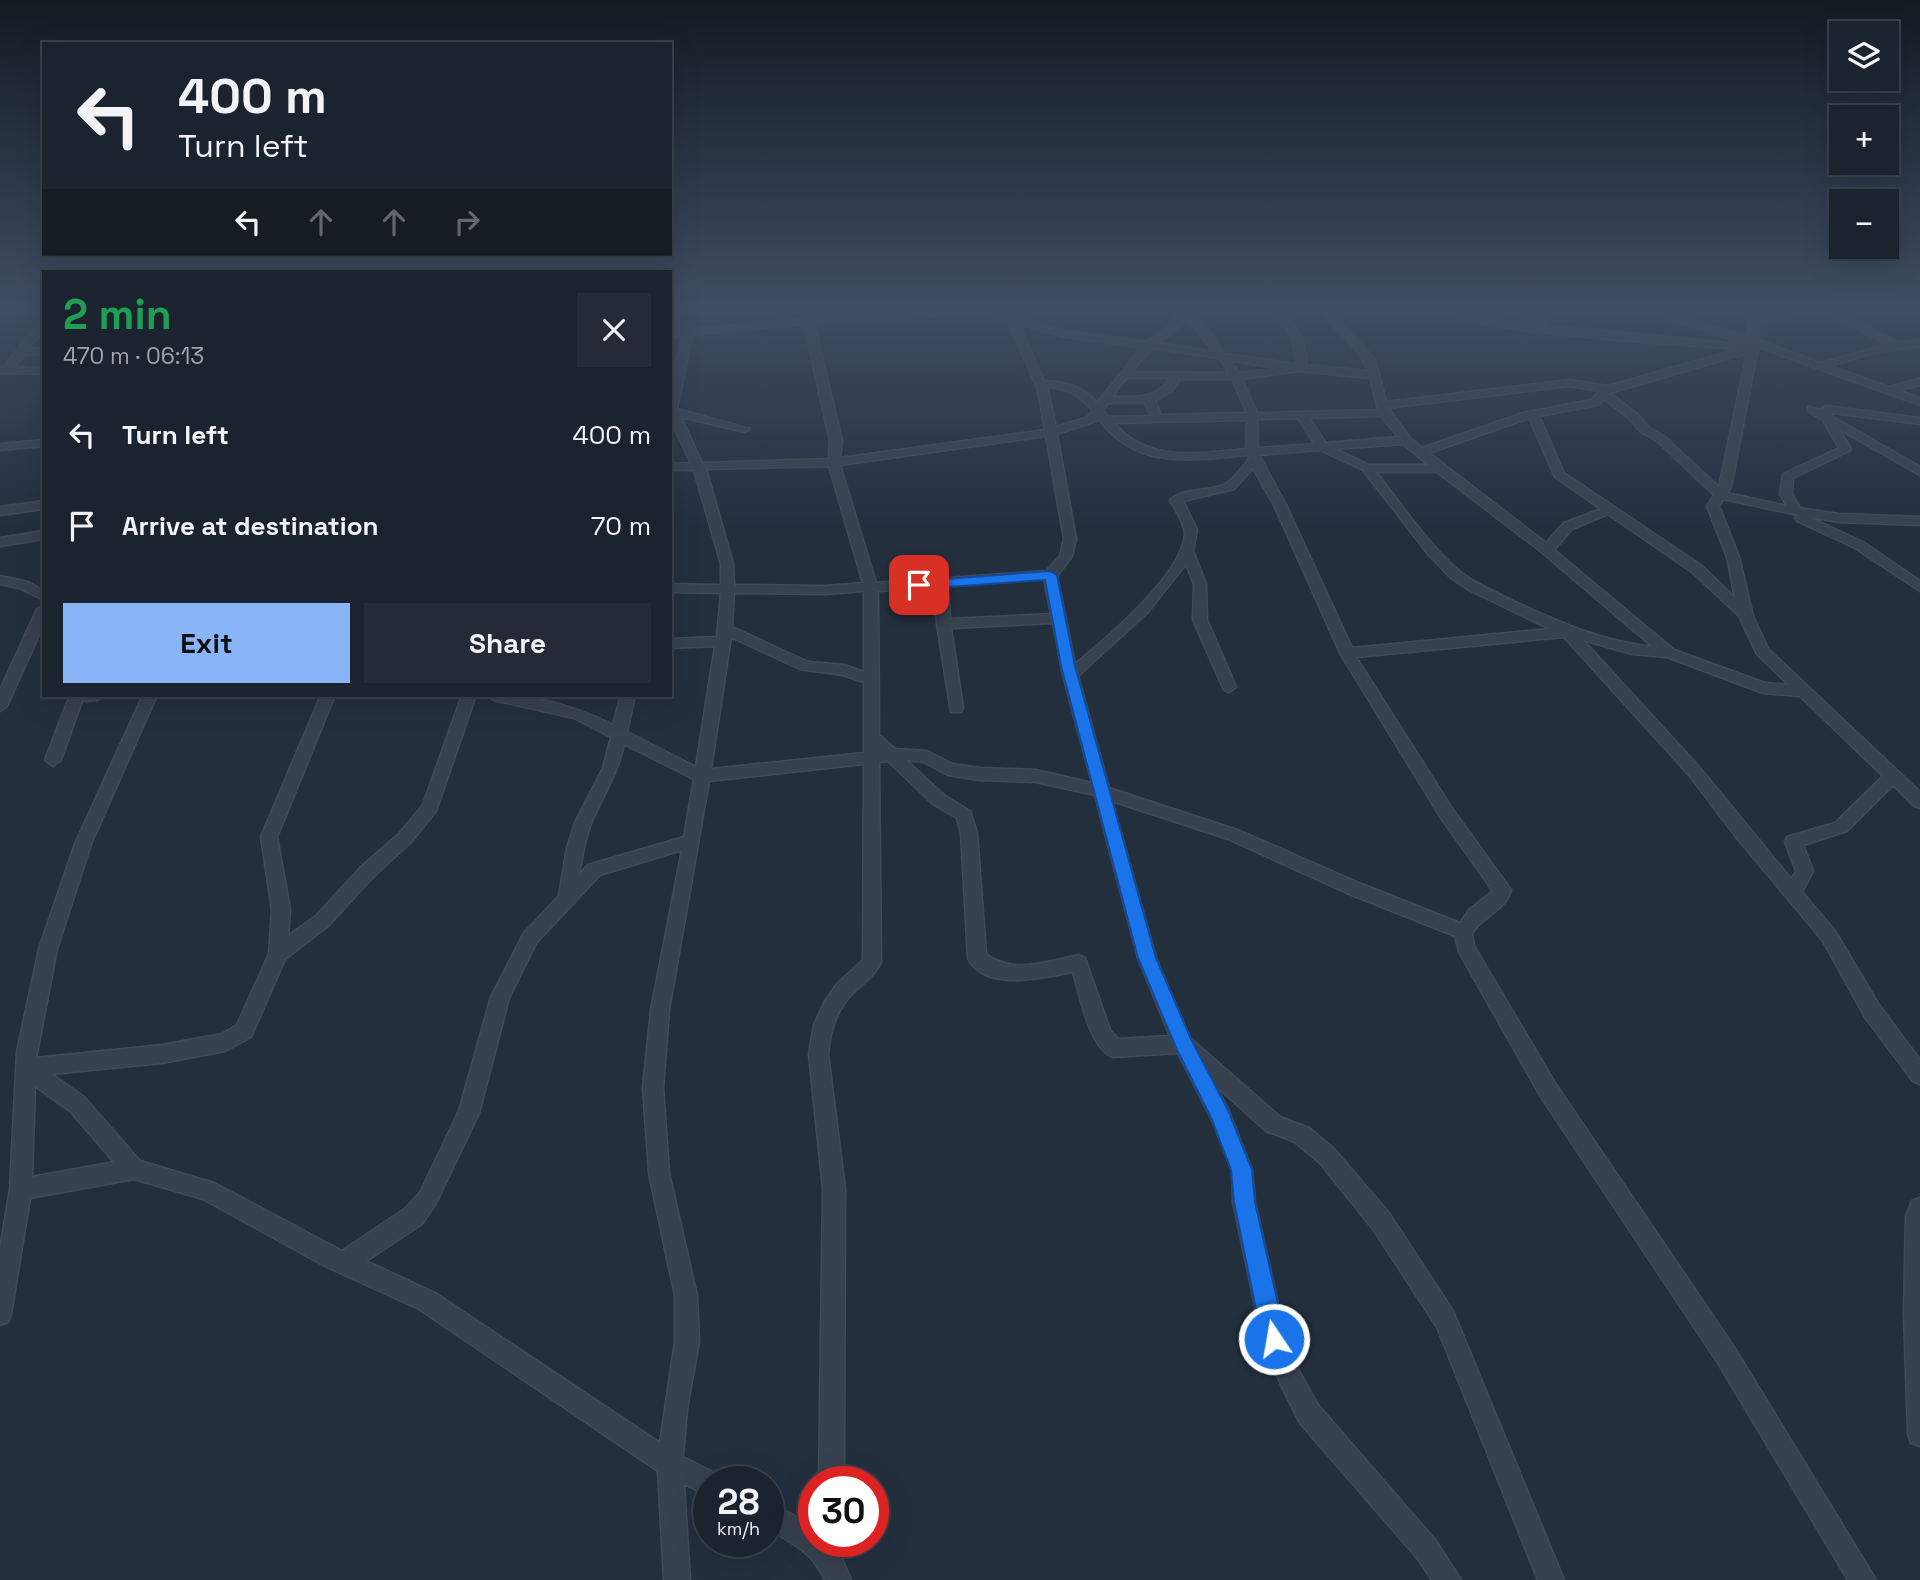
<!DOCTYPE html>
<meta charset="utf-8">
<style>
:root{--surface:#1b232e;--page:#242b36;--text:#f1f3f6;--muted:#a0a4aa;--line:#39404a;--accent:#8ab4f8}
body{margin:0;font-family:"Space Grotesk",sans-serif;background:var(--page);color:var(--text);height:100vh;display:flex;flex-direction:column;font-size:26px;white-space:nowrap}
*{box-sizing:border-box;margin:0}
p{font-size:23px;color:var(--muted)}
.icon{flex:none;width:38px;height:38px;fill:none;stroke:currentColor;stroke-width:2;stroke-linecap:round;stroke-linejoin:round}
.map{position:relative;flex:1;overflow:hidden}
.sheet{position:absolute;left:42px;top:270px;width:630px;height:427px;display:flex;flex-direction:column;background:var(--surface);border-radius:0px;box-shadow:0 7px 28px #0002,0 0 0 2px var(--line)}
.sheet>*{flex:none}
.banner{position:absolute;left:42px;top:42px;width:630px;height:214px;border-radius:0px;box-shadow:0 7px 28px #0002,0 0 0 2px var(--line);background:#1b232e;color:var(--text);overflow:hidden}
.controls{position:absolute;left:1829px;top:21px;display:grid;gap:14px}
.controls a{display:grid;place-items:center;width:70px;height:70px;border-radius:0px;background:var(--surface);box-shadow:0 7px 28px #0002,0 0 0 2px var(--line);font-size:35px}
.speed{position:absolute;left:693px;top:1466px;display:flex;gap:14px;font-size:35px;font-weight:700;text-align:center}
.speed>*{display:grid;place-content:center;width:91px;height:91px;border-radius:50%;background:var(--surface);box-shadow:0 7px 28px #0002,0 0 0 2px var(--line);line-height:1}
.speed small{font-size:18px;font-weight:400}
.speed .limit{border:10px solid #d22;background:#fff;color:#111}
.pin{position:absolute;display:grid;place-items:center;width:60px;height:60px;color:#fff;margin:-30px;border-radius:14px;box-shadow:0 4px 10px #0006}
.me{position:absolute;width:77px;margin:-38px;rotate:348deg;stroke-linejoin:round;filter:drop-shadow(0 0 5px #0008)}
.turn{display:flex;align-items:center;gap:24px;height:147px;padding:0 21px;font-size:32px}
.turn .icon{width:91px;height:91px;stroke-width:2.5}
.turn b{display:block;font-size:49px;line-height:60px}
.lanes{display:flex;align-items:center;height:66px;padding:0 21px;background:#0003;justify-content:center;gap:35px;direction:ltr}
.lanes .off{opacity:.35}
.round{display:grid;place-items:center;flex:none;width:74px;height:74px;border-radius:0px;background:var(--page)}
.headline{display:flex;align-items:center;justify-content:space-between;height:119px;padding:0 21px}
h1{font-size:42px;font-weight:700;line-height:52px;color:#1e9e55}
.action{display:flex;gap:14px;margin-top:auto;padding:14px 21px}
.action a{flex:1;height:80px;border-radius:0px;background:var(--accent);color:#111;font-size:28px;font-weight:700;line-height:80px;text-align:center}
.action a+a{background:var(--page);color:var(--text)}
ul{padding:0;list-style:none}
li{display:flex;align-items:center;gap:21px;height:91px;padding:0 21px}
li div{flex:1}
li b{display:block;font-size:26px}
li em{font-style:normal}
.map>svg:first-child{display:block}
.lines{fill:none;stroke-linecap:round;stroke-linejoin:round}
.street-casing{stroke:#414a57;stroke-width:3}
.street{fill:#38414e;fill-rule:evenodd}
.route{fill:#1a73e8;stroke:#114b97;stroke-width:2}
</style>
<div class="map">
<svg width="1920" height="1580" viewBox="0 0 1920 1580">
<rect width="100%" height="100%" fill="#242f3e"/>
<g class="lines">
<defs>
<path id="street" d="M801,307H809L811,311L815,307H824L815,318L978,307L1006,315L1003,307H1011L1016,318L1066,331L1147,342C1162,332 1177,325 1177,307H1187L1210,332L1225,354L1297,364L1292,337L1270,307H1279L1302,337L1307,365L1368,371C1361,345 1330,334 1323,307H1332L1335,317L1375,359L1386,402L1569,380L1608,386L1738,349C1688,345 1456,332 1430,307C1452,307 1484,318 1508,322L1749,345L1634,307H1647L1749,337L1748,318L1703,307H1719L1748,312V307H1756L1757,317L1826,307L1900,343L1920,340V346L1870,354L1830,366L1888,387L1920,379V385L1898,390L1920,398V405L1758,347L1731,487L1727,493L1787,506L1780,494L1783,474L1839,448L1823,420L1808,411V407L1821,410L1826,406L1920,418V424L1832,413L1833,417L1920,467V475L1839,429L1851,449L1849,451L1793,478L1792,494L1800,508L1839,514L1920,517V525L1839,522L1809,517L1863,542L1920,581V591L1855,548L1797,521L1795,518L1798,515L1723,499L1719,506L1739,557L1753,616L1768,649L1920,792V808L1914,806L1893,785L1847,831L1803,845L1813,871L1802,892L1835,931L1879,1005L1920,1060V1084L1913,1081L1865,1017L1823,941L1737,838L1690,776L1564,637L1356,657L1453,810L1511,890C1506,909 1485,915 1472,933L1474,946L1555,1083L1734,1347L1876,1580H1848L1718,1363L1541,1097L1459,952L1455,936L1347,893L1228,839L1112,801L1156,958L1190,1038L1280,1117L1309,1128L1334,1149L1389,1213L1453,1311L1564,1580H1538L1437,1327L1373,1229L1320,1163L1295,1142L1266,1131L1215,1085L1228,1109L1252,1170L1255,1202L1286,1339L1299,1371L1318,1405L1436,1541L1461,1580H1432L1418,1559L1300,1423L1282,1387L1262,1339L1233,1202L1232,1170L1212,1120L1178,1053L1113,1057C1089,1048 1080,995 1073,972C1044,977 985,993 968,958L961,833L957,818L933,804L888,761L879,762L881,962C875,975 865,982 854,992C836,1009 830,1031 828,1054L845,1189L844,1482H819L823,1189L809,1054L814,1025L825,1001L837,984L863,960L864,764L709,781L669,1010L663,1088L669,1173L697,1296L699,1341L687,1409L683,1457L718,1475L721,1482H709V1496L684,1484L690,1580H664L658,1471L419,1309L325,1266L203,1199L134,1179L30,1198L11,1314L8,1322L0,1325V1249L10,1189L17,1052L39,949L75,844L143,695H157L91,844L57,949L36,1058L162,1045L222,1034L237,1025L269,954L272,910L261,837L321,695H335L277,837L290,910L288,936L316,916L361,867L399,834L423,805L462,695H476L436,811L411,842L373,877L328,926L285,959L251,1037L225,1051L162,1063L51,1074L84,1097L140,1161L214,1183L342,1251L406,1208L421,1191L459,1111L491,997L524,933L559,896L567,848L575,823L603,768L611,737L574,718L494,700L487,695C530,693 575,706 613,725L621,695H635L627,732L696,767L715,646L670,648V639L717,637L721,593L670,592V584L721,585V564L694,470H670V464L691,463L670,418V385L683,336L670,337V331L803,319ZM1824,312L1888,345L1820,363L1759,340L1758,322ZM978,313L1008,321L1038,390L1045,430L840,458L842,441L814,323ZM1186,317L1214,352L1158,343L1179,328ZM804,324L830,441L829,459L702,463L681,417L745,432L750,429L677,409L692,335ZM1019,324L1065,337L1142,347L1097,403C1083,386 1066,382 1044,381ZM1152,348L1219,358L1229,373L1131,372ZM1747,353L1719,487L1665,437L1649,428L1637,414L1610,393ZM1230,360L1273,368H1277L1239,373ZM1299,371L1370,378L1378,410L1257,413L1242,379ZM1126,378H1170C1156,400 1134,397 1112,397ZM1180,379H1232L1247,413L1161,415L1155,401L1172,391ZM1569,386L1600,391L1591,400L1523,413L1422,448L1410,438L1388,408ZM1047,387C1067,388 1079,395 1092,410L1088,417L1056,427ZM1604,399L1629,418L1641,432L1657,441L1714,495L1707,506L1727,557L1735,598L1702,566L1564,473L1539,416L1598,405ZM1108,403H1145L1150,416L1108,417L1103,410ZM1381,416L1398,437L1326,443L1309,418ZM1098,418C1137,471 1190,460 1248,455L1249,459C1243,466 1234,480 1225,484C1208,493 1186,486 1170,500C1175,510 1185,523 1185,534C1183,574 1105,640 1075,664L1057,576L1072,556L1076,539L1057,434L1096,421ZM1298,418L1315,444L1258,448L1257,419ZM1529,418L1555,477L1601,509L1564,523L1546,543L1429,453ZM1247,420L1246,449C1197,453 1150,464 1114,423ZM1046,436L1064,539L1060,556L1046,571L876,583L840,465ZM1403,444L1429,465H1369L1336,449ZM1320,450L1363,470L1428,554L1450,577L1469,590L1550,629L1352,648L1286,505L1259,455ZM829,466L863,583L826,586L734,585L733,564L706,469ZM1253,468L1274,505L1340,653L1441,818L1493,891L1469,910L1460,923L1359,883L1240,831L1109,788L1078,676L1147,613L1186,564L1194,584L1193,620L1224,690L1229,692L1236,687L1207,620L1206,584L1193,551L1197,530L1183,501L1234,489ZM1376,472H1437L1543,553L1653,647C1600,641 1558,622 1511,600C1493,591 1474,583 1459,571C1427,543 1402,505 1376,472ZM1608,514L1692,572L1739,616L1757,654L1789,685L1765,683L1674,650L1554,550L1572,529ZM1044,579L1051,614L950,619L948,586ZM935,587L937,624L951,712H961L963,708L951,628L1053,623L1063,675L1092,783L1036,770L980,768L952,764L927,751L895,749L879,735L878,591ZM864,591V672L844,665L808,662L732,627L734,593L826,594ZM731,637L800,669L843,675L864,682V753L711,769ZM1583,640L1632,654L1667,657L1763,693L1800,696L1883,776L1835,823L1787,837L1785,842L1796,871L1791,879L1700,768ZM624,744L694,779L684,837L588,865L579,875C582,856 585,838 592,821C604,794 618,772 624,744ZM906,760L924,762L948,775L980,780L1036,782L1095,795L1138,958L1170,1036L1118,1039L1110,1030L1085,958L1079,955C1050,961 1012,975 986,954L977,833L970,811L945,796ZM682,850L651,1010L643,1088L649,1173L675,1296V1341L660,1443L435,1293L366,1261L422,1224L435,1205L479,1113L509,998L536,943L600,875ZM35,1086L70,1111L114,1162L32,1177Z
M1498,307H1510L1548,322L1540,324Z
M34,329L42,331L28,349L44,348V354L24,355L14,367L44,368V374L0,373V367H4Z
M44,440V446L0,450V444Z
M44,501V509L0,515V507Z
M44,531V539L0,546V538Z
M0,576L28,582L44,591V600L19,588L0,584Z
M44,605V624L7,706L0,711V690L37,609Z
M70,695H104L97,700L82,701L61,760L53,766L45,760Z
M1920,1198V1446L1911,1443L1908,1434L1904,1313L1906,1216L1912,1201Z
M768,1502L814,1526V1542H832L838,1550L851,1580H825C813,1553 793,1543 768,1529Z"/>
</defs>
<!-- street casing -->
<use href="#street" class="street-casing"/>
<!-- street -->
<use href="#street" class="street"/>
</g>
<!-- sky -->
<linearGradient id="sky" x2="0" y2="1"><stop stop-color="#141a22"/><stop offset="0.58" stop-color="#3f4d63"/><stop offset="1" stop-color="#3f4d63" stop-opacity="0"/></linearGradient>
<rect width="1920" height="528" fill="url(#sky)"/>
<!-- route -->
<path class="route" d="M1050,571L1057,575L1075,666L1156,958L1191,1039L1228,1110L1252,1170L1255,1202L1286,1339L1282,1348L1274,1351L1266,1348L1262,1339L1234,1202L1231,1170L1212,1120L1177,1050L1138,958L1061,666L1045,580L919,589L912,585L919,581Z"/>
</svg>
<div class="controls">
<a><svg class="icon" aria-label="layers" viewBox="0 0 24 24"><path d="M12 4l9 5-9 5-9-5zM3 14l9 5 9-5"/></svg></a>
<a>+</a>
<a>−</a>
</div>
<div class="speed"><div>28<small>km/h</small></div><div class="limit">30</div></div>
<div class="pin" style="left:919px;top:585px;background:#d93025"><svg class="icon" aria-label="arrive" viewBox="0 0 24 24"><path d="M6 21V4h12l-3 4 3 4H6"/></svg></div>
<svg class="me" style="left:1274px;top:1339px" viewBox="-20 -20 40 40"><circle r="17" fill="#1a73e8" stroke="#fff" stroke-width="3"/><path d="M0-11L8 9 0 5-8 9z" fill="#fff"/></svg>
<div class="banner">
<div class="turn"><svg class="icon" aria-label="left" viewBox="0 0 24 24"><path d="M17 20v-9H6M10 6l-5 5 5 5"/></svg><div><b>400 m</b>Turn left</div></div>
<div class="lanes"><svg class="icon" aria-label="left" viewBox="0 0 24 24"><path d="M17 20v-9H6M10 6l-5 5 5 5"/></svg><svg class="icon off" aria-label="ahead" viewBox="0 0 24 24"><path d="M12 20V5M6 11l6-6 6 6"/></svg><svg class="icon off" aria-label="ahead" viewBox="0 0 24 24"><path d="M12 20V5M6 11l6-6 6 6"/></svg><svg class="icon off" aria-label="right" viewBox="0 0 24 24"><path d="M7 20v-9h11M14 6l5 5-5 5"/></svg></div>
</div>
<section class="sheet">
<div class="headline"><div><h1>2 min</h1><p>470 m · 06:13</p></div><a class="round"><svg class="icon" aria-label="close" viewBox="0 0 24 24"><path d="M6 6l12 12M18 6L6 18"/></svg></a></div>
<ul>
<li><svg class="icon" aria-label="left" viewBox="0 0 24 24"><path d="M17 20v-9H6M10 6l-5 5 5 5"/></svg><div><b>Turn left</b></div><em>400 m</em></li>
<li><svg class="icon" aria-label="arrive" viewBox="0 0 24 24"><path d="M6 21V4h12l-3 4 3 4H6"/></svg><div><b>Arrive at destination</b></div><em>70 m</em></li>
</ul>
<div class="action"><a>Exit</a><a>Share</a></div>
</section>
</div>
